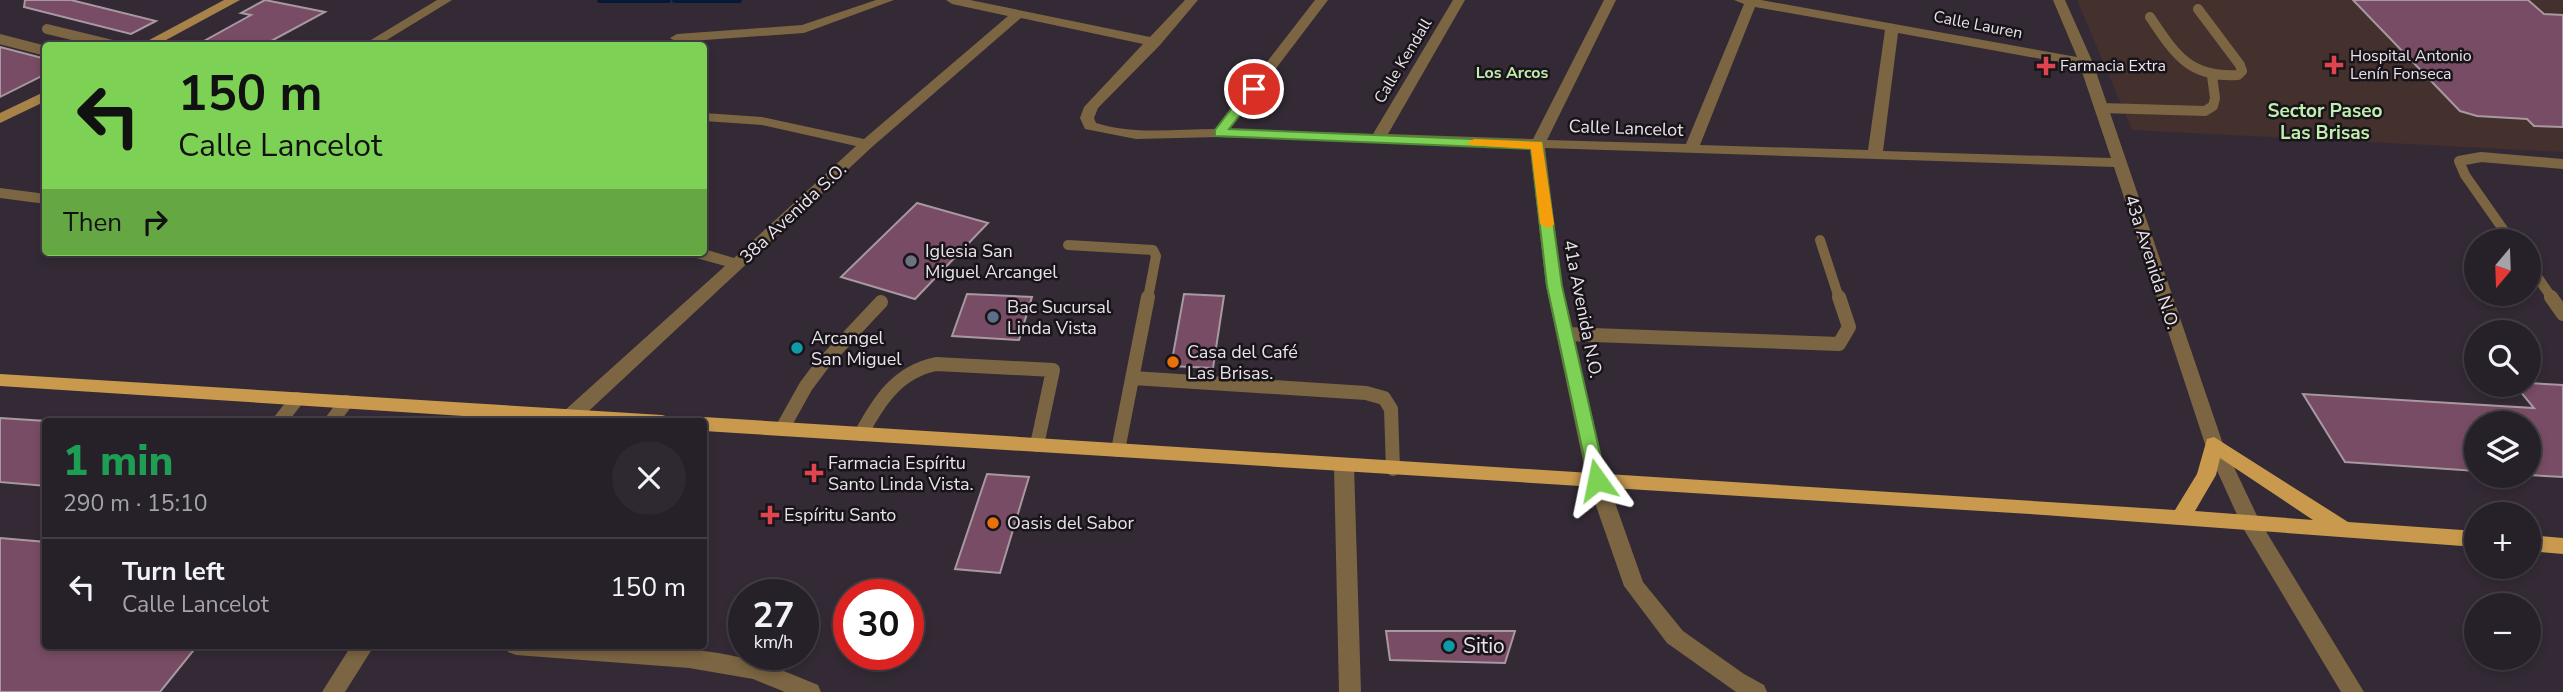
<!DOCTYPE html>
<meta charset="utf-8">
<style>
:root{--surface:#262028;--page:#2e2830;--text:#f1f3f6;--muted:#a4a3a8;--line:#423e45}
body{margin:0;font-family:"Nunito Sans",sans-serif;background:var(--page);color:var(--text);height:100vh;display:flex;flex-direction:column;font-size:26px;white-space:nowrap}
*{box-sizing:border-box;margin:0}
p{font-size:23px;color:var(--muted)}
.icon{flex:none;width:38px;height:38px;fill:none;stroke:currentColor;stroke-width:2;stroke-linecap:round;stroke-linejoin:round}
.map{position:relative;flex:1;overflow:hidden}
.side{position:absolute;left:42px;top:418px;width:665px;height:231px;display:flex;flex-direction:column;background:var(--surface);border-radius:7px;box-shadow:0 4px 10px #0003,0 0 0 2px var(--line)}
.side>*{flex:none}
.hud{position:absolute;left:42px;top:42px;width:665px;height:214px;border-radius:7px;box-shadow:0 4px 10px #0003,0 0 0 2px var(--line);background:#7dd154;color:#111;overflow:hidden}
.needle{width:46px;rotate:199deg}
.buttons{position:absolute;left:2464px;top:229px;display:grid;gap:14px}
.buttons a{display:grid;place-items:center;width:77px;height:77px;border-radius:50%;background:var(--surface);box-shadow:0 4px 10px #0003,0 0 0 2px var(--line);font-size:35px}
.speed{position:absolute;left:728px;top:579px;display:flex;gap:14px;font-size:35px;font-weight:700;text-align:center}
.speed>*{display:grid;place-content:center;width:91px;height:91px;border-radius:50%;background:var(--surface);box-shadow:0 4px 10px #0003,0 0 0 2px var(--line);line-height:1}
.speed small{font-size:18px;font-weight:400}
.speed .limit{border:10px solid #d22;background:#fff;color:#111}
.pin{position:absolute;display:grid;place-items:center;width:60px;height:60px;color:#fff;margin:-30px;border:4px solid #fff;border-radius:50%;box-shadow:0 2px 7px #0007}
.me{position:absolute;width:77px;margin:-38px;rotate:348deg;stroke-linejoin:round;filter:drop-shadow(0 0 5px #0008)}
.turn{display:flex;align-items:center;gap:24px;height:147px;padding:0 21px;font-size:32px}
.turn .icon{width:91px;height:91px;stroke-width:2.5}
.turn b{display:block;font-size:49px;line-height:60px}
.then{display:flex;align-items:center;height:66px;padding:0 21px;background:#0003;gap:14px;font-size:26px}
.round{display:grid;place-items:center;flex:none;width:74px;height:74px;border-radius:37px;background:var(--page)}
.summary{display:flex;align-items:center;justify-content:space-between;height:119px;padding:0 21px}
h1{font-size:42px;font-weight:800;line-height:52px;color:#1e9e55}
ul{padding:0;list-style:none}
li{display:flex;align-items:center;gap:21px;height:98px;padding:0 21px;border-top:2px solid var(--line)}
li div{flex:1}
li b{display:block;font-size:26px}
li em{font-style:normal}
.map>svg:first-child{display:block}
.medical{fill:#44302d}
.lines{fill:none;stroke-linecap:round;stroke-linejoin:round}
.stream{stroke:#051939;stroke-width:6}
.building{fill:#784c64;stroke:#a898a0;stroke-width:2}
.service-far1{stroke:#7b6542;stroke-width:10}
.service{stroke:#7b6542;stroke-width:14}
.minor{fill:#7b6542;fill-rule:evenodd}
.secondary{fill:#a78349;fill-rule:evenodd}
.primary{fill:#c99a4e;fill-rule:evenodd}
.route{fill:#7dd154;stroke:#518837;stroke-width:2}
.slow{fill:#f59e0b}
.health-dot{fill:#e0444e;stroke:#181419;stroke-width:2.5}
.worship-dot{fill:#6b7280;stroke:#181419;stroke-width:2.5}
.service-dot{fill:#5c6f8a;stroke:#181419;stroke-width:2.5}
.culture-dot{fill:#0f9aa8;stroke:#181419;stroke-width:2.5}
.food-dot{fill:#e8710a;stroke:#181419;stroke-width:2.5}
.labels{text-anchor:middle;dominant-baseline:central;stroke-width:5;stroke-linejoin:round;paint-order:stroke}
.far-street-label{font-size:16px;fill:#e9e3ea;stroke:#181419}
.far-poi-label{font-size:16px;fill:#e9e3ea;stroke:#181419;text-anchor:start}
.far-neighbourhood-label{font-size:16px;font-weight:bold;fill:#c0efad;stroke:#181419}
.street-label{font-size:18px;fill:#e9e3ea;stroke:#181419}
.poi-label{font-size:18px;fill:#e9e3ea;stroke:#181419;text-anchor:start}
.neighbourhood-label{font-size:19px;font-weight:bold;fill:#c0efad;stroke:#181419}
.near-poi-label{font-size:21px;fill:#e9e3ea;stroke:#181419;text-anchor:start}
</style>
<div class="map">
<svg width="2563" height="692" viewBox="0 0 2563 692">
<rect width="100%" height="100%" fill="#332a35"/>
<!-- medical -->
<path class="medical" d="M2077,0H2563V152L2132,130Z"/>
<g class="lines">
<!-- stream -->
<path class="stream" d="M600,0H668
M675,0H739"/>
</g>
<!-- building -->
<path class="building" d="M25,0H71L156,21L131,34L24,7Z
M265,0L325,12L262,46H195L251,15L241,13Z
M2353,0H2528L2544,14L2563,15V127L2534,126L2527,119L2477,116L2460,111Z
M0,47L46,59V74L0,97Z
M917,203L988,223L915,299L841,277Z
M967,294L1032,297L1019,340L952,336Z
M1184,294L1224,296L1213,368L1171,366Z
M2529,383L2563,385V477L2529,475V424H2476V471L2345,462L2303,394L2534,408L2515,385Z
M0,418L46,421V486L0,482Z
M987,474L1029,477L1000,573L955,569Z
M0,538L46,542V646H197L160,692H0Z
M1386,631H1515L1505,663L1390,660Z"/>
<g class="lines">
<!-- service-far1 -->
<path class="service-far1" d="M2150,17C2175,54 2189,78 2238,75L2242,71L2240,65L2198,9
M47,29L117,46
M0,39L46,51
M2101,108L2205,111L2213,106L2215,98L2212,76
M1820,240L1839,298
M2512,242L2465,175L2459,161L2481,157L2563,164
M1068,245L1153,250L1156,256L1148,298
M2529,265L2552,298"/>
<!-- service -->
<path class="service" d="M2551,297L2563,314
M1565,334L1839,344L1849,327L1839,297
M1133,378L1366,393L1384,398L1391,409L1393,469
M279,422L297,399
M331,422L346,402
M782,429L806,386L821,366L881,302
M861,434C879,401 897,372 936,364L1053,370L1037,445
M1118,450L1148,297"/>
<!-- minor -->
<path class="minor" d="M437,0H452L377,46H361Z
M876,0H894L804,33L677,42L670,38L677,34L802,25Z
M946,0H970L1150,37L1185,0H1198L1160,45L1098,108L1094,118L1096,123C1134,135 1175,129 1215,129L1315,0H1328L1230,129L1373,134L1453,0H1465L1388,134L1533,139L1604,0H1616L1547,140L1686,144L1744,4L1734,0H1761L2077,57L2053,0H2065L2093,63L2223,444L2259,520L2364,692H2341L2243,528L2205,444L2114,167L1545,148L1562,286L1607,480L1643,582L1683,631L1744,674L1764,685L1767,692H1736L1667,643L1624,586L1587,480L1546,286L1530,148L1219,137L1136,139L1085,129L1080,118L1084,107L1143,44L1021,18L872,147L578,421H564L562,416L564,411L725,266L689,256L687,252H704V249L734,258L856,146L762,125L704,121V113L762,117L864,139L1008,16L952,4ZM1755,7L1885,30L1868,150L1700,145ZM1898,33L2080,66L2111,158L1883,151Z
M0,188L46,194V204L0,198Z
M1344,459L1351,461L1354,466L1361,692H1339L1334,466L1337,461Z
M351,646H374L345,692H322Z
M505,646C577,643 689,641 758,662C778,668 798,677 818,685L821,692H785L753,679L689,668L516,655L508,652Z"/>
<!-- secondary -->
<path class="secondary" d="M224,0H240L155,46H138Z
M46,91V101L0,123V113Z"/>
<!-- primary -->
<path class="primary" d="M0,374L662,415L669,417L671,422H555L0,386Z
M704,417L2175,510L2197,474L2207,439L2214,437L2348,522L2476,531V547L2044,515L704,431V422H696ZM2220,458L2313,520L2195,511L2216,475Z
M2529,535L2563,538V554L2529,551Z"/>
</g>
<!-- route -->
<path class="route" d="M1254,85L1260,89L1229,129L1542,142L1562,286L1606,480L1604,485H1591L1589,480L1547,286L1531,149L1215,136V130L1249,86Z"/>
<!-- slow -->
<path class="slow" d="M1474,139L1542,142L1554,224L1552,227L1547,228L1540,224L1531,149L1469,145L1467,143Z"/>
<!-- markers -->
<g class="health-dot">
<path d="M2330.5 54.5h7v7h7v7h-7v7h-7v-7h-7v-7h7z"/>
<path d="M2042.5 55.5h7v7h7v7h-7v7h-7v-7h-7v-7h7z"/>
<path d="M810.5 462.5h7v7h7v7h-7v7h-7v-7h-7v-7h7z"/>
<path d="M766.5 504.5h7v7h7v7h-7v7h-7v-7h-7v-7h7z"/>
</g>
<circle class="worship-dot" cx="911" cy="261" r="7"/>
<circle class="service-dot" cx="993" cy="317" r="7"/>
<g class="culture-dot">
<circle cx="797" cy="348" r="7"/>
<circle cx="1449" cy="646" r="7"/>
</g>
<g class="food-dot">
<circle cx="1173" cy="362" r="7"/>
<circle cx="993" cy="523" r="7"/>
</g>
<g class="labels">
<!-- far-street labels -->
<g class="far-street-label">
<text transform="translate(1978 25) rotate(11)">Calle Lauren</text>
<text transform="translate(1403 61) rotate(-59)">Calle Kendall</text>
</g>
<!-- far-poi labels -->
<g class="far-poi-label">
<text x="2350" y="56">Hospital Antonio<tspan x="2350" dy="18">Lenín Fonseca</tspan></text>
<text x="2060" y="66">Farmacia Extra</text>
</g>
<!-- far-neighbourhood labels -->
<g class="far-neighbourhood-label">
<text x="1512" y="73">Los Arcos</text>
</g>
<!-- street labels -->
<g class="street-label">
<text transform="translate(1626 128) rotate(2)">Calle Lancelot</text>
<text transform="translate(793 213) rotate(-43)">38a Avenida S.O.</text>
<text transform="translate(2152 262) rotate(72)">43a Avenida N.O.</text>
<text transform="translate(1583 309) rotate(79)">41a Avenida N.O.</text>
</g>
<!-- poi labels -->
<g class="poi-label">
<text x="925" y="251">Iglesia San<tspan x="925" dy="21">Miguel Arcangel</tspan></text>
<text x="1007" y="307">Bac Sucursal<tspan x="1007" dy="21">Linda Vista</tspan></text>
<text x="811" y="338">Arcangel<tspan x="811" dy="21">San Miguel</tspan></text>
<text x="1187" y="352">Casa del Café<tspan x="1187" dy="21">Las Brisas.</tspan></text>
<text x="828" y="463">Farmacia Espíritu<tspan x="828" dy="21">Santo Linda Vista.</tspan></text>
<text x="784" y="515">Espíritu Santo</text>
<text x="1007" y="523">Oasis del Sabor</text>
</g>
<!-- neighbourhood labels -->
<g class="neighbourhood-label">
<text x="2325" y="111">Sector Paseo<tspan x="2325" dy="22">Las Brisas</tspan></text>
</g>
<!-- near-poi labels -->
<g class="near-poi-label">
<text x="1463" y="646">Sitio</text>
</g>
</g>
</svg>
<div class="buttons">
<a><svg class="needle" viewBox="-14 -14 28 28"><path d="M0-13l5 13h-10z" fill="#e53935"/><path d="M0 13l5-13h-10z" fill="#a4a3a8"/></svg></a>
<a><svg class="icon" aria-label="search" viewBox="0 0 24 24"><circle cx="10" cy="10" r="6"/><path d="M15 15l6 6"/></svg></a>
<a><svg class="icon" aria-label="layers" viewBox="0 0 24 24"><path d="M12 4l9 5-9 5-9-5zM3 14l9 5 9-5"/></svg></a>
<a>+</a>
<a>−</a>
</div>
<div class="speed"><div>27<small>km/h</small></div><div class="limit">30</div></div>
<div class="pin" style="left:1254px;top:89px;background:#d93025"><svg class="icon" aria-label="arrive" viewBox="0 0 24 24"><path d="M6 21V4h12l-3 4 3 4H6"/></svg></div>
<svg class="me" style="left:1597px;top:480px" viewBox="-20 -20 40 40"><path d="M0-17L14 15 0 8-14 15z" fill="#7dd154" stroke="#fff" stroke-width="4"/></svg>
<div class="hud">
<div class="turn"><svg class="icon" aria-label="left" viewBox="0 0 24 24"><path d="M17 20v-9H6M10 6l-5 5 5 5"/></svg><div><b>150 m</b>Calle Lancelot</div></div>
<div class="then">Then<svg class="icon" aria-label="right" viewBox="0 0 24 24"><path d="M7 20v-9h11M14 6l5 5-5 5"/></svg></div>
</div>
<section class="side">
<div class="summary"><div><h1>1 min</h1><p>290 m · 15:10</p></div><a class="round"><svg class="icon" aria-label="close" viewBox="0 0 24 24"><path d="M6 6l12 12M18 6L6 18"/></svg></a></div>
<ul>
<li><svg class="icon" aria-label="left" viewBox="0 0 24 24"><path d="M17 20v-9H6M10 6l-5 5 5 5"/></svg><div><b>Turn left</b><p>Calle Lancelot</p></div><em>150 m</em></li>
</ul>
</section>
</div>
